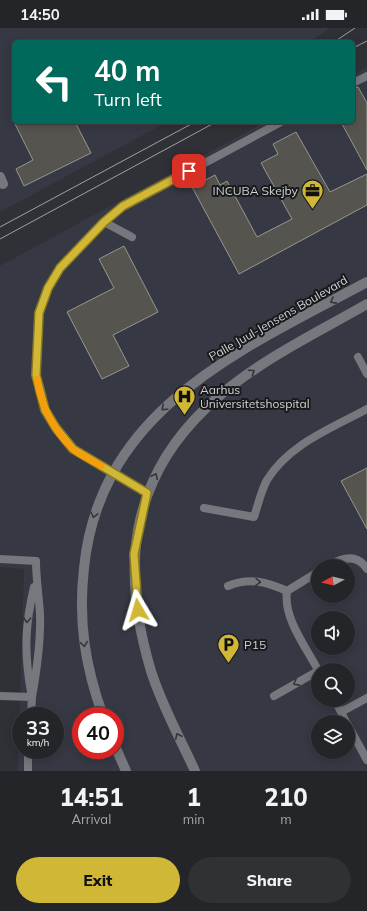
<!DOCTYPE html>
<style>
:root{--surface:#232528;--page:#2f3134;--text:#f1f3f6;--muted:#a3a5a8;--line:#404245;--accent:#d0b736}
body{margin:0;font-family:Mulish,sans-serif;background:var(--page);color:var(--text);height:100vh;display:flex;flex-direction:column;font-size:15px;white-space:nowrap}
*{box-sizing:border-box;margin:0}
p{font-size:13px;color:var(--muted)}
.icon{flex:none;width:22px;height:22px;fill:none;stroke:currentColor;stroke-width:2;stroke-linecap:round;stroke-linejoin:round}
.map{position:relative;height:743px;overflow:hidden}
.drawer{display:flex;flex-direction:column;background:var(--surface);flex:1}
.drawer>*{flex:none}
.banner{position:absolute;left:12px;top:12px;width:343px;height:84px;border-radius:6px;box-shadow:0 2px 10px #0003,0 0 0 1px var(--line);background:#00695c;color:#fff;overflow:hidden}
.needle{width:26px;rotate:263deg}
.fabs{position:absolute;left:311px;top:531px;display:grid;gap:8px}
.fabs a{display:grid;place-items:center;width:44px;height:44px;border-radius:50%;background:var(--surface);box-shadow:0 2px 10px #0003,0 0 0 1px var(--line);font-size:20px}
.speed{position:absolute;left:12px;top:679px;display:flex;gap:8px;font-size:20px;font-weight:700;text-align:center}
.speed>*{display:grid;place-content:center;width:52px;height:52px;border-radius:50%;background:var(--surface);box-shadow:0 2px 10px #0003,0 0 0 1px var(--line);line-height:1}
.speed small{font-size:10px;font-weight:400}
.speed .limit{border:6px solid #d22;background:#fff;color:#111}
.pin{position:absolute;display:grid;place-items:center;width:34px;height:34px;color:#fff;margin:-17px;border-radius:8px;box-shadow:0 2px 6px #0006}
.me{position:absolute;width:44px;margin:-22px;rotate:353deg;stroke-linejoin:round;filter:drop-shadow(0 0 3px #0008)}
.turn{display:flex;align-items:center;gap:14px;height:84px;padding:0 16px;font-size:18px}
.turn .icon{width:52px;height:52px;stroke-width:2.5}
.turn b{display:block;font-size:28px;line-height:34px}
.eta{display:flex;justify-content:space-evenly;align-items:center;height:68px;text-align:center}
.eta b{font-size:24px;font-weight:800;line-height:28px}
.cta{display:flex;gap:8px;margin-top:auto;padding:8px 16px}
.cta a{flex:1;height:46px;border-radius:24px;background:var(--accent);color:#111;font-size:16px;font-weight:800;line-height:46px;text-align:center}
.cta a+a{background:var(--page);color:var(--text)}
.status{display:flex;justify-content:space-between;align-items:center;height:28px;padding:0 20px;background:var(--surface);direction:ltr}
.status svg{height:11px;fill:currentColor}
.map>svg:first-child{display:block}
.built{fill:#363944;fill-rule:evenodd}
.building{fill:#55544e;stroke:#97968f}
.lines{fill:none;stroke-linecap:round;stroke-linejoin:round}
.service{stroke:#76787e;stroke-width:8}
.minor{stroke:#76787e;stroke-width:10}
.tertiary{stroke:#76787e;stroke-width:10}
.tram{stroke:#9ea0a3;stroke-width:1}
.oneway{stroke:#343639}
.route-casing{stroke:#877723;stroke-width:10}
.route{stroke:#d0b736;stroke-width:7}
.slow{stroke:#f59e0b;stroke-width:7}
.labels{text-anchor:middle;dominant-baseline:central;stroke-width:4;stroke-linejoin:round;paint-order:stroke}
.poi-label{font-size:12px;fill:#d0d1d4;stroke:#18191b;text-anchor:start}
.street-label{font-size:12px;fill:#d0d1d4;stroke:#18191b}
</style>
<div class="status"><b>14:50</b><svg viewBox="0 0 49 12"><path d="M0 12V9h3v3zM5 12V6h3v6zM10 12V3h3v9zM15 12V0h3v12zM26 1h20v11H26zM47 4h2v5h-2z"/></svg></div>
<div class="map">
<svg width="367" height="743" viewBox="0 0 367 743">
<rect width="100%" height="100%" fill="#2f3136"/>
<!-- built -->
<path class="built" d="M0,0H330L310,14H14V94H167L0,184Z
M367,39V743H18L24,541L0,539V238L265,94H353V46ZM318,538H348V568H318ZM318,590H348V620H318ZM318,642H348V672H318ZM21,688H55V722H21ZM81,688H115V722H81ZM318,694H348V724H318Z"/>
<!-- building -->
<path class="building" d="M358,59L367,75V142L341,94H353V60Z
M14,94H75L91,125L24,158L16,141L33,132Z
M296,104L330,164L367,146V177L239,246L192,159L215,147L220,157L227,153L257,209L292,191L261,135L278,126L273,116Z
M124,218L158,284L113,307L129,338L102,351L67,284L114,260L99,231Z
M367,440V501L341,453Z"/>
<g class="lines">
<!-- service -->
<path class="service" d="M353,55L367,48
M104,194L132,209
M358,329L367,346
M147,465L73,421L56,401L45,382L36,347L39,285L48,260L60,240L104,194L123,179L281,94
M204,480L254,489C258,477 261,463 267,452C289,416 332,400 367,381
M0,531L36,533C36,551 39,568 40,586C41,614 37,641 32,669
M328,538C341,530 357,525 367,541
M318,544L287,563C283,590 306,619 318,642
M228,558C250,549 267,554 287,563
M31,664C24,625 25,597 34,559
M0,668L32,669L31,688
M274,668L318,643
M335,672L346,694
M341,684L367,670
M348,697L367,732
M28,743V722"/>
<!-- minor -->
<path class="minor" d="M0,149L3,156"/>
<!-- tertiary -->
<path class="tertiary" d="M103,688C85,638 78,593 84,540C100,380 243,321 367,254
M115,718L126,743
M195,743C180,710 162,678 151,643C121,543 128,454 207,379C253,335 313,307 367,276"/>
<!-- tram -->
<path class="tram" d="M334,14L355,0
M353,20L367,13
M0,199L195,94
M0,211L216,94"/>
</g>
<!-- one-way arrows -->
<defs><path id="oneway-chevron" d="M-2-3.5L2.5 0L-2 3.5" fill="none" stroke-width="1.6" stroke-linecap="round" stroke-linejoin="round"/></defs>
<g class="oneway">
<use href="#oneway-chevron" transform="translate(333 273) rotate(152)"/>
<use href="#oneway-chevron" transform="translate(252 344) rotate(-35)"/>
<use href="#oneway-chevron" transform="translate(164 380) rotate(138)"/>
<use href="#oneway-chevron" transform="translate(155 448) rotate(-63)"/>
<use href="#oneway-chevron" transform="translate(94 487) rotate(103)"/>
<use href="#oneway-chevron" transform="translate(258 554) rotate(1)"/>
<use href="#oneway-chevron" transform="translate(27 592) rotate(93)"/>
<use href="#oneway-chevron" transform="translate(84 616) rotate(82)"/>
<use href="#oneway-chevron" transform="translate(296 655) rotate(151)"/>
<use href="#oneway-chevron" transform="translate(178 708) rotate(-115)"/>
</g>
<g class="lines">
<defs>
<path id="route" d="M138,582L134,526L147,465L73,421L56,400L45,382L36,347L39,285L48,260L60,240L104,194L123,178L189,143"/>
</defs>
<!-- route casing -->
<use href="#route" class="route-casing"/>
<!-- route -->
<use href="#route" class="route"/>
<!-- slow -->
<path class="slow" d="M37,351C41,377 53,401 72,420C79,427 92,432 101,438"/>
</g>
<!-- icons -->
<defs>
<symbol id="office-pin" viewBox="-11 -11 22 30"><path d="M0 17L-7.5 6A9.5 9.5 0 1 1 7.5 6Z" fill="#d0b736" stroke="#18191b"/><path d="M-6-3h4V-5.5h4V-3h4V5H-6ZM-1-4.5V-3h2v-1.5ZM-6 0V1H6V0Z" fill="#111"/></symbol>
<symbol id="hospital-pin" viewBox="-11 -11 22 30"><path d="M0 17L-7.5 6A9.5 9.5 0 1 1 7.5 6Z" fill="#d0b736" stroke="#18191b"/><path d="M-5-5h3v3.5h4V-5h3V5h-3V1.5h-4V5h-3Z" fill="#111"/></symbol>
<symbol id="parking-pin" viewBox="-11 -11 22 30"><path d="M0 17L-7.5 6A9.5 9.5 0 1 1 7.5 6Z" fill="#d0b736" stroke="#18191b"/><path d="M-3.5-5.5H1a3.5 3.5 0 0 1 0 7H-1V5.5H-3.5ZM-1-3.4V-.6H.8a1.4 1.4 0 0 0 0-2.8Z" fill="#111"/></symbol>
</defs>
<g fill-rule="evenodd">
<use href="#office-pin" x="300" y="150" width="25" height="34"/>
<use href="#hospital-pin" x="172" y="356" width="25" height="34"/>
<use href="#parking-pin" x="216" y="604" width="25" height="34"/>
</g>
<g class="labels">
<!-- poi labels -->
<g class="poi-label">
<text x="298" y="162" text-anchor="end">INCUBA Skejby</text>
<text x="200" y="361">Aarhus<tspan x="200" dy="14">Universitetshospital</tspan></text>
<text x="244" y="616">P15</text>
</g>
<!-- street labels -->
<g class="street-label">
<text transform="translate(278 290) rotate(-30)">Palle Juul-Jensens Boulevard</text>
</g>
</g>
</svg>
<div class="fabs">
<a><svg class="needle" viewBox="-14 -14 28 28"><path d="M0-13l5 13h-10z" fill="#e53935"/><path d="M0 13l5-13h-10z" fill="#a3a5a8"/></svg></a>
<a><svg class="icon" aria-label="sound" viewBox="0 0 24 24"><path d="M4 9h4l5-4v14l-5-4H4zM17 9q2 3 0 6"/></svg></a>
<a><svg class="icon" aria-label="search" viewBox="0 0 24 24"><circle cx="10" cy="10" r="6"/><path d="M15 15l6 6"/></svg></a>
<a><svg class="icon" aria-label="layers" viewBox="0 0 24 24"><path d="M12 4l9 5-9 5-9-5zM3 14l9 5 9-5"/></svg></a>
</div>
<div class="speed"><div>33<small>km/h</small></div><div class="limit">40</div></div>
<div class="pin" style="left:189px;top:143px;background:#d93025"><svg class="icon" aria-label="arrive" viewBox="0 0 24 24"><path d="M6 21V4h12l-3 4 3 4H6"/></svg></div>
<svg class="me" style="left:138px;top:582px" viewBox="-20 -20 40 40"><path d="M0-17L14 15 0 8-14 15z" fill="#d0b736" stroke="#fff" stroke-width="4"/></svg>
<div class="banner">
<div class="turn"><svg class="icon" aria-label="left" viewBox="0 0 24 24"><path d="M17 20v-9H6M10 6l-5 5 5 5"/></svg><div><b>40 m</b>Turn left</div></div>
</div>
</div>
<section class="drawer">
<div class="eta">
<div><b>14:51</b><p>Arrival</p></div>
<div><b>1</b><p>min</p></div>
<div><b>210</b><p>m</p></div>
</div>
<div class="cta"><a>Exit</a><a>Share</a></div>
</section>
